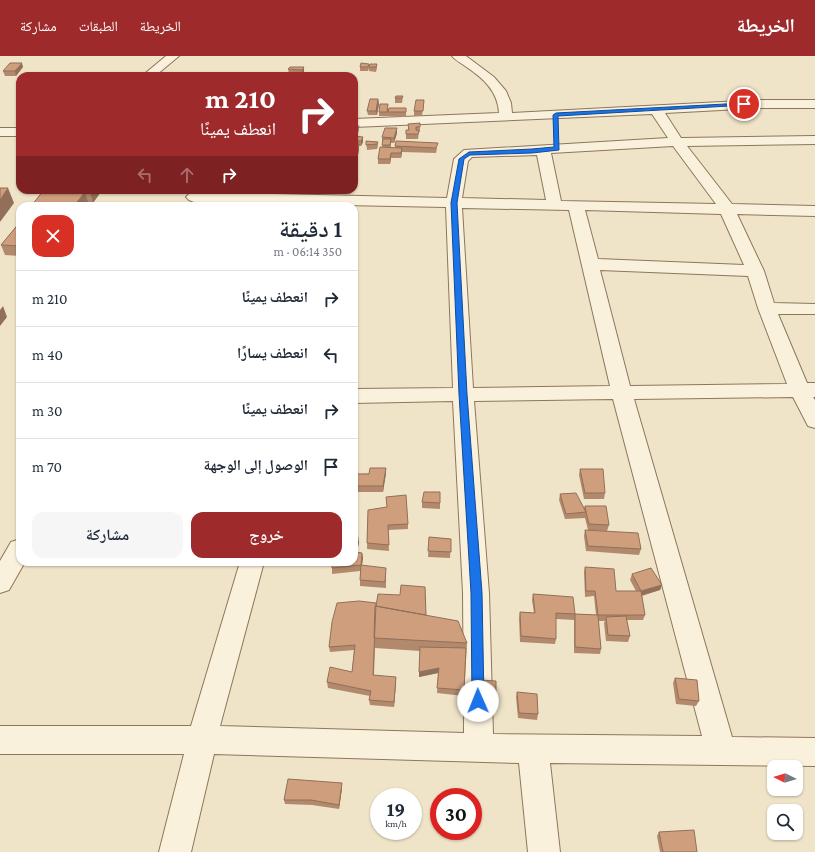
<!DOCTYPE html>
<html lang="ar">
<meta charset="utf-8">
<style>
:root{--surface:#fff;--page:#f6f6f7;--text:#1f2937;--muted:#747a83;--line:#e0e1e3;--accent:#9e2a2b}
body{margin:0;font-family:"Crimson Pro","Noto Naskh Arabic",serif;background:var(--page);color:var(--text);direction:rtl;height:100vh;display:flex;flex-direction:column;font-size:15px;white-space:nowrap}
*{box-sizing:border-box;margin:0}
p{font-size:13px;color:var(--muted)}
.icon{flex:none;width:22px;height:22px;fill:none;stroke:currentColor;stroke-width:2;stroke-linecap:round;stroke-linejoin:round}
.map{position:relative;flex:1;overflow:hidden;direction:ltr}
.drawer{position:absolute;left:16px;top:146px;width:342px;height:364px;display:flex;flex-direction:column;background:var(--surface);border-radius:12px;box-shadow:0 1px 3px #0004;direction:rtl}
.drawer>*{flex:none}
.hud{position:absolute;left:16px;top:16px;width:342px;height:122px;border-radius:12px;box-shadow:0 1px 3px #0004;direction:rtl;background:#9e2a2b;color:#fff;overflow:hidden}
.needle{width:26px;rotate:275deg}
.buttons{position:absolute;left:767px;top:704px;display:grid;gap:8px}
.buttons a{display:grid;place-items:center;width:36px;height:36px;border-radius:8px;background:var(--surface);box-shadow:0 1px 3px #0004;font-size:20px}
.speed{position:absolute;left:370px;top:732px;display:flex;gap:8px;font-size:20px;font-weight:700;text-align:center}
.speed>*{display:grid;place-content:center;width:52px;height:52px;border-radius:50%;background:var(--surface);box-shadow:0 1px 3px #0004;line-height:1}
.speed small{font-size:10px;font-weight:400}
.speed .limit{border:6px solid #d22;background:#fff;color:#111}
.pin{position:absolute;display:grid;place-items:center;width:34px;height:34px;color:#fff;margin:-17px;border:2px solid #fff;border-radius:50%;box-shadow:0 1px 4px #0007}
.me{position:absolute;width:44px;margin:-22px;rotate:359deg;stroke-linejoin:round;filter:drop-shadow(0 0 3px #0008)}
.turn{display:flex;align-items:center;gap:14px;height:84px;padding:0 16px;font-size:18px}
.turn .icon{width:52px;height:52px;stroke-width:2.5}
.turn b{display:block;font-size:28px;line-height:34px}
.lanes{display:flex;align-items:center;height:38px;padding:0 16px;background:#0003;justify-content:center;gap:20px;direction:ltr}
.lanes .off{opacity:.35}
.round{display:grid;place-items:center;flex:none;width:42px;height:42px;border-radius:12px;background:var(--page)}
.summary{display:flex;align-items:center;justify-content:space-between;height:68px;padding:0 16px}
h1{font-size:24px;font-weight:600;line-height:30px}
.primary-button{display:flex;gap:8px;margin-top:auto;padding:8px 16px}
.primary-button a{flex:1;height:46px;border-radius:12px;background:var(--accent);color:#fff;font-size:16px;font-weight:600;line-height:46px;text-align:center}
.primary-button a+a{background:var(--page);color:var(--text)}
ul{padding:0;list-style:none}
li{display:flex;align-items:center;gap:12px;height:56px;padding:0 16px;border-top:1px solid var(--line)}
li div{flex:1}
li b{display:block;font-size:15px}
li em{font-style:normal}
header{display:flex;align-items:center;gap:24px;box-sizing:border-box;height:56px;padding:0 20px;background:var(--accent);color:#fff}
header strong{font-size:19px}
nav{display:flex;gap:22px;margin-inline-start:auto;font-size:14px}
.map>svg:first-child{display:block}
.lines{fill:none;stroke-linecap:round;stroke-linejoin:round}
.street-casing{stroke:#8d765c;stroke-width:2}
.street{fill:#faf1dc;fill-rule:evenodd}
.wall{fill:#b2896c}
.shaded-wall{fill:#916f58}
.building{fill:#cf9f7d;stroke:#916f58}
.route{fill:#1a73e8;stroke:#114b97}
</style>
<header>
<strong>الخريطة</strong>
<nav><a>الخريطة</a><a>الطبقات</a><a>مشاركة</a></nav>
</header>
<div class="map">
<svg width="815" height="796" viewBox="0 0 815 796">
<rect width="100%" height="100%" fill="#f0e4c8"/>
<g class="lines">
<defs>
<path id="street" d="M166,0H179L155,20H142Z
M452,0H466L494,21L506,35L511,47L512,57L759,44H815V52H759L665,57L681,82L815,80V88L687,90L732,148L815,150V160L737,158L764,215L774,247L815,248V258H778L807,327H815V341H813L815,344V372L808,370L793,341L634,343L732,681L815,682V710L550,707L560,796H528L519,707L214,698L191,796H159L184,698H0V670H191L240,506H264L220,670L464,677L463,537L453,345L354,347V333L453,332L446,151L194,146L189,144L186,141L189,138L194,136L447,142L454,103L464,94L668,82L652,58L354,71V63L499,57C498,35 483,22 465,10C461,7 455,4 452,0ZM673,90L716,148L561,145L551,97ZM537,99L546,144L462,142L468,105L472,101ZM462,152L569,154L610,330L473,332ZM585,154L721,158L744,209L598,203ZM600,214L748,220L758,252L787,328L630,330ZM613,343L702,680L493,678L489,537L474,345Z
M0,72H20V80H0Z
M20,483V506H25L9,534L0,537V505L11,486Z"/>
</defs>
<!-- street casing -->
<use href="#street" class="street-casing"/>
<!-- street -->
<use href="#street" class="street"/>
</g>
<!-- wall -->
<path class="wall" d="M377,8V12L376,16L369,15V12L368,15H360V11H369Z
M23,11L16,20H5L3,15Z
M304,11V16L303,19L289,18L288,13Z
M403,40L402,47H395V42Z
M378,43L379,48L377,59H368L367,55Z
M424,44L422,60H414V55Z
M388,48V60H379V56Z
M406,52V61L388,60V56Z
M420,67V76H419L418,83H406V74H408V68Z
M354,70H359V74L358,77H354Z
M397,72V77L394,87H391V92H395L396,85L437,92L436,97L402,96L401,102H391L390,108H378V103L382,91L383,86H382V81Z
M354,81H363V86L361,90H359V93L358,99L354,98Z
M366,85L378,86V90L377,93L367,94Z
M39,135L100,137L93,147L88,146L85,150H31L40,139Z
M20,166V200L5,199L1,189Z
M580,413L605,437L604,443H584L579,419Z
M386,417L383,436H354V418Z
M440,436V453L422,452V446Z
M560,438L584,452L585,450L609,469L607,475L588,474L585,462L565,463L559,444Z
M368,454L408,468V473L388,474L389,495L367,493Z
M585,474L641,493L639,499L586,495L584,480Z
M354,480L359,486L357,496L362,497L363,502L362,509L386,518V532L360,530V515L332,518V512L354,506Z
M429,481L451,483L450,502L428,501Z
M585,511L616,535H636L630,524L632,518L662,529L660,534L642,540L645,559L643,564H626L630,580L628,586L606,585L604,567L605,565H598L601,593L600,598L574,597V564L556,563V583L555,588L520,586L519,562L520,556L534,557L532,544L533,538L575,558L596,559L594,540L585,541L584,516Z
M425,531L426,559L467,587L464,640L437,637L438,617L419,621L420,595L375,592L374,619L396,626L394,651L370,649L369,644L370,640L328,632L327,626L352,616L354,594L330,596L329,591L376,550L400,539Z
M675,622L699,645L696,650L676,648L673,627Z
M479,624L496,639L495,644L478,645V629Z
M517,636L538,658L537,664L518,662L516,641Z
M342,732L339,753L312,749L285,748L284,744Z
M659,776L697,796H660L657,780Z"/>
<!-- shaded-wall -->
<path class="shaded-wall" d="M22,7L23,11L16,20L15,15Z
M304,11V16L303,19L302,14Z
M378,43L379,48L377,59L376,55Z
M397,72V77L394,87V82Z
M363,81V86L361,90V85Z
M359,88V93L358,99V94Z
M402,92V97L401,102V97Z
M391,97V102L390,108V103Z
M8,132L14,147L0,166V144Z
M92,134H99L100,137L93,147L90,136Z
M85,136L88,146L85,150H74Z
M3,250L7,261L0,270V254Z
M386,412V417L383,436V430Z
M358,481L359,486L356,500L355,494Z
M362,497L363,502L361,515V509Z
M662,529L660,534L639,540L641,535Z
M439,612L438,617L419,621V616Z
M396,621V626L394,651V646Z
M342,727V732L339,753V749Z"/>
<!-- building -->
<path class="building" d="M10,7H22L15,15H3Z
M361,7L369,8L368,11H360Z
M370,8H377L376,11H369Z
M290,11H304L302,14L288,13Z
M396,40H403L402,42H395Z
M370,43H378L376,55H367Z
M416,44H424L423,55H414Z
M380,48H388L387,56H379Z
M389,52H406V56H388Z
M420,67V71H416V74L419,75L418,78H406V74H409L408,68Z
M354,70H359L358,72H354Z
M385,72H397L394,82L382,81Z
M354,80L363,81L361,85H354Z
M383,83H391L390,89H382Z
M366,85L378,86L377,88L366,89Z
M396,85L438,87L436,92L395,90Z
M354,88H359L358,94L354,93Z
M380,91L402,92L401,97H391L390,103H378Z
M0,132H8L0,144Z
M44,134H92L90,136H85L74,150H31Z
M20,166V190L1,189Z
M370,412H386L383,430H354V418H369Z
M580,413H603L605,437H585Z
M424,436H440V447L422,446Z
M576,437L586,456L585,450H606L609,469L589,468L586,456L566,458L560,438Z
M406,439L408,468L388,469L389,489L367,487L368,454L387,451L386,441Z
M585,474L638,477L641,493L588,490Z
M354,480L358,481L355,494H354Z
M429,481L451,483V496L428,495Z
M354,496L362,497L361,509L332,512V506H354Z
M361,509L386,512L385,526L360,524Z
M585,511L614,513L616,535H641L632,518L651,512L662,529L641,535L645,559H598L595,535H586Z
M401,529L425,531L426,559L420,558L376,550L378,538L400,539Z
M533,538L573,541L575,558L556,557V583L521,580L520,556L535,557Z
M359,545L376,547L373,619L396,621L394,646L369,644L371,635L327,626L330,611L352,616L355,589L329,591L332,566L337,547Z
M375,550L458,565L467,587L374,582Z
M575,558L598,559L601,593L575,591Z
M626,560L630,580L608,579L606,561Z
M420,591L466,592L464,634L437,632L439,612L419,616Z
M675,622L697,624L699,645L679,643Z
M479,624L496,625V639L479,640Z
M517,636L537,638L538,658L519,657Z
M288,723L342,727L339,749L311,744H284Z
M694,774L697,796H663L659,776Z"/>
<!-- route -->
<path class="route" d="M744,47H746V49L558,60L559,94L532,97L470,99L464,103L457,147L467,338L482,537L484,645L483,649L478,650L474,649L472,645L471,537L459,338L451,147L459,103L469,96L532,93L554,91L553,59L556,57Z"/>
</svg>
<div class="buttons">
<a><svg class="needle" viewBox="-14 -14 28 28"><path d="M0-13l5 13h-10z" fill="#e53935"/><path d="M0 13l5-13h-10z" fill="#747a83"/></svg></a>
<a><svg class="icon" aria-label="search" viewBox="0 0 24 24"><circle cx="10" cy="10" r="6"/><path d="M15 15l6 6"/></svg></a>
</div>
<div class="speed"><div>19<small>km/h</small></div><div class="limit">30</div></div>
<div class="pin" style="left:744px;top:48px;background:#d93025"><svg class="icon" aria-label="arrive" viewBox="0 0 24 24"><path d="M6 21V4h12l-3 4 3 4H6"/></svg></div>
<svg class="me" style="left:478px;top:645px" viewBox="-20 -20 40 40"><circle r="19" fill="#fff"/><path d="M0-13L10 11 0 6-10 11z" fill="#1a73e8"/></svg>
<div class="hud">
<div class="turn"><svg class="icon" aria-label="right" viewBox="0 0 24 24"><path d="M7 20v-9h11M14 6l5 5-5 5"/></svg><div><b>210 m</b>انعطف يمينًا</div></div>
<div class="lanes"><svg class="icon off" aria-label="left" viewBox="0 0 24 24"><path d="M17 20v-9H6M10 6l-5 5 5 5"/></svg><svg class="icon off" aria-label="ahead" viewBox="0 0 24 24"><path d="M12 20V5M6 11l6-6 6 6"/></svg><svg class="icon" aria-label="right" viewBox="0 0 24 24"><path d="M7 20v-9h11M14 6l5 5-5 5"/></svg></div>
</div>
<section class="drawer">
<div class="summary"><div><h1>1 دقيقة</h1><p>350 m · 06:14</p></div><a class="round" style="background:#d93025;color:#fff"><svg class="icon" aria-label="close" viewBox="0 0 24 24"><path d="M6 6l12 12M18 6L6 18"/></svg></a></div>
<ul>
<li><svg class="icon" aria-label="right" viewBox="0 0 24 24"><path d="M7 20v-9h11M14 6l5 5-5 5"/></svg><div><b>انعطف يمينًا</b></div><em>210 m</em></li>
<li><svg class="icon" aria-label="left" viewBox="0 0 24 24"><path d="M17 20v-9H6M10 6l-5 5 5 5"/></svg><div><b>انعطف يسارًا</b></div><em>40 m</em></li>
<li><svg class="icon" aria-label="right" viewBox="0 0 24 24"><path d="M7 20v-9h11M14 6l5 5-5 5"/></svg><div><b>انعطف يمينًا</b></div><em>30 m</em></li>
<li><svg class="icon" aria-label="arrive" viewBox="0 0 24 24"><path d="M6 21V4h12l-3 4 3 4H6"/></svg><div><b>الوصول إلى الوجهة</b></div><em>70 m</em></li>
</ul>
<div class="primary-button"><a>خروج</a><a>مشاركة</a></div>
</section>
</div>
